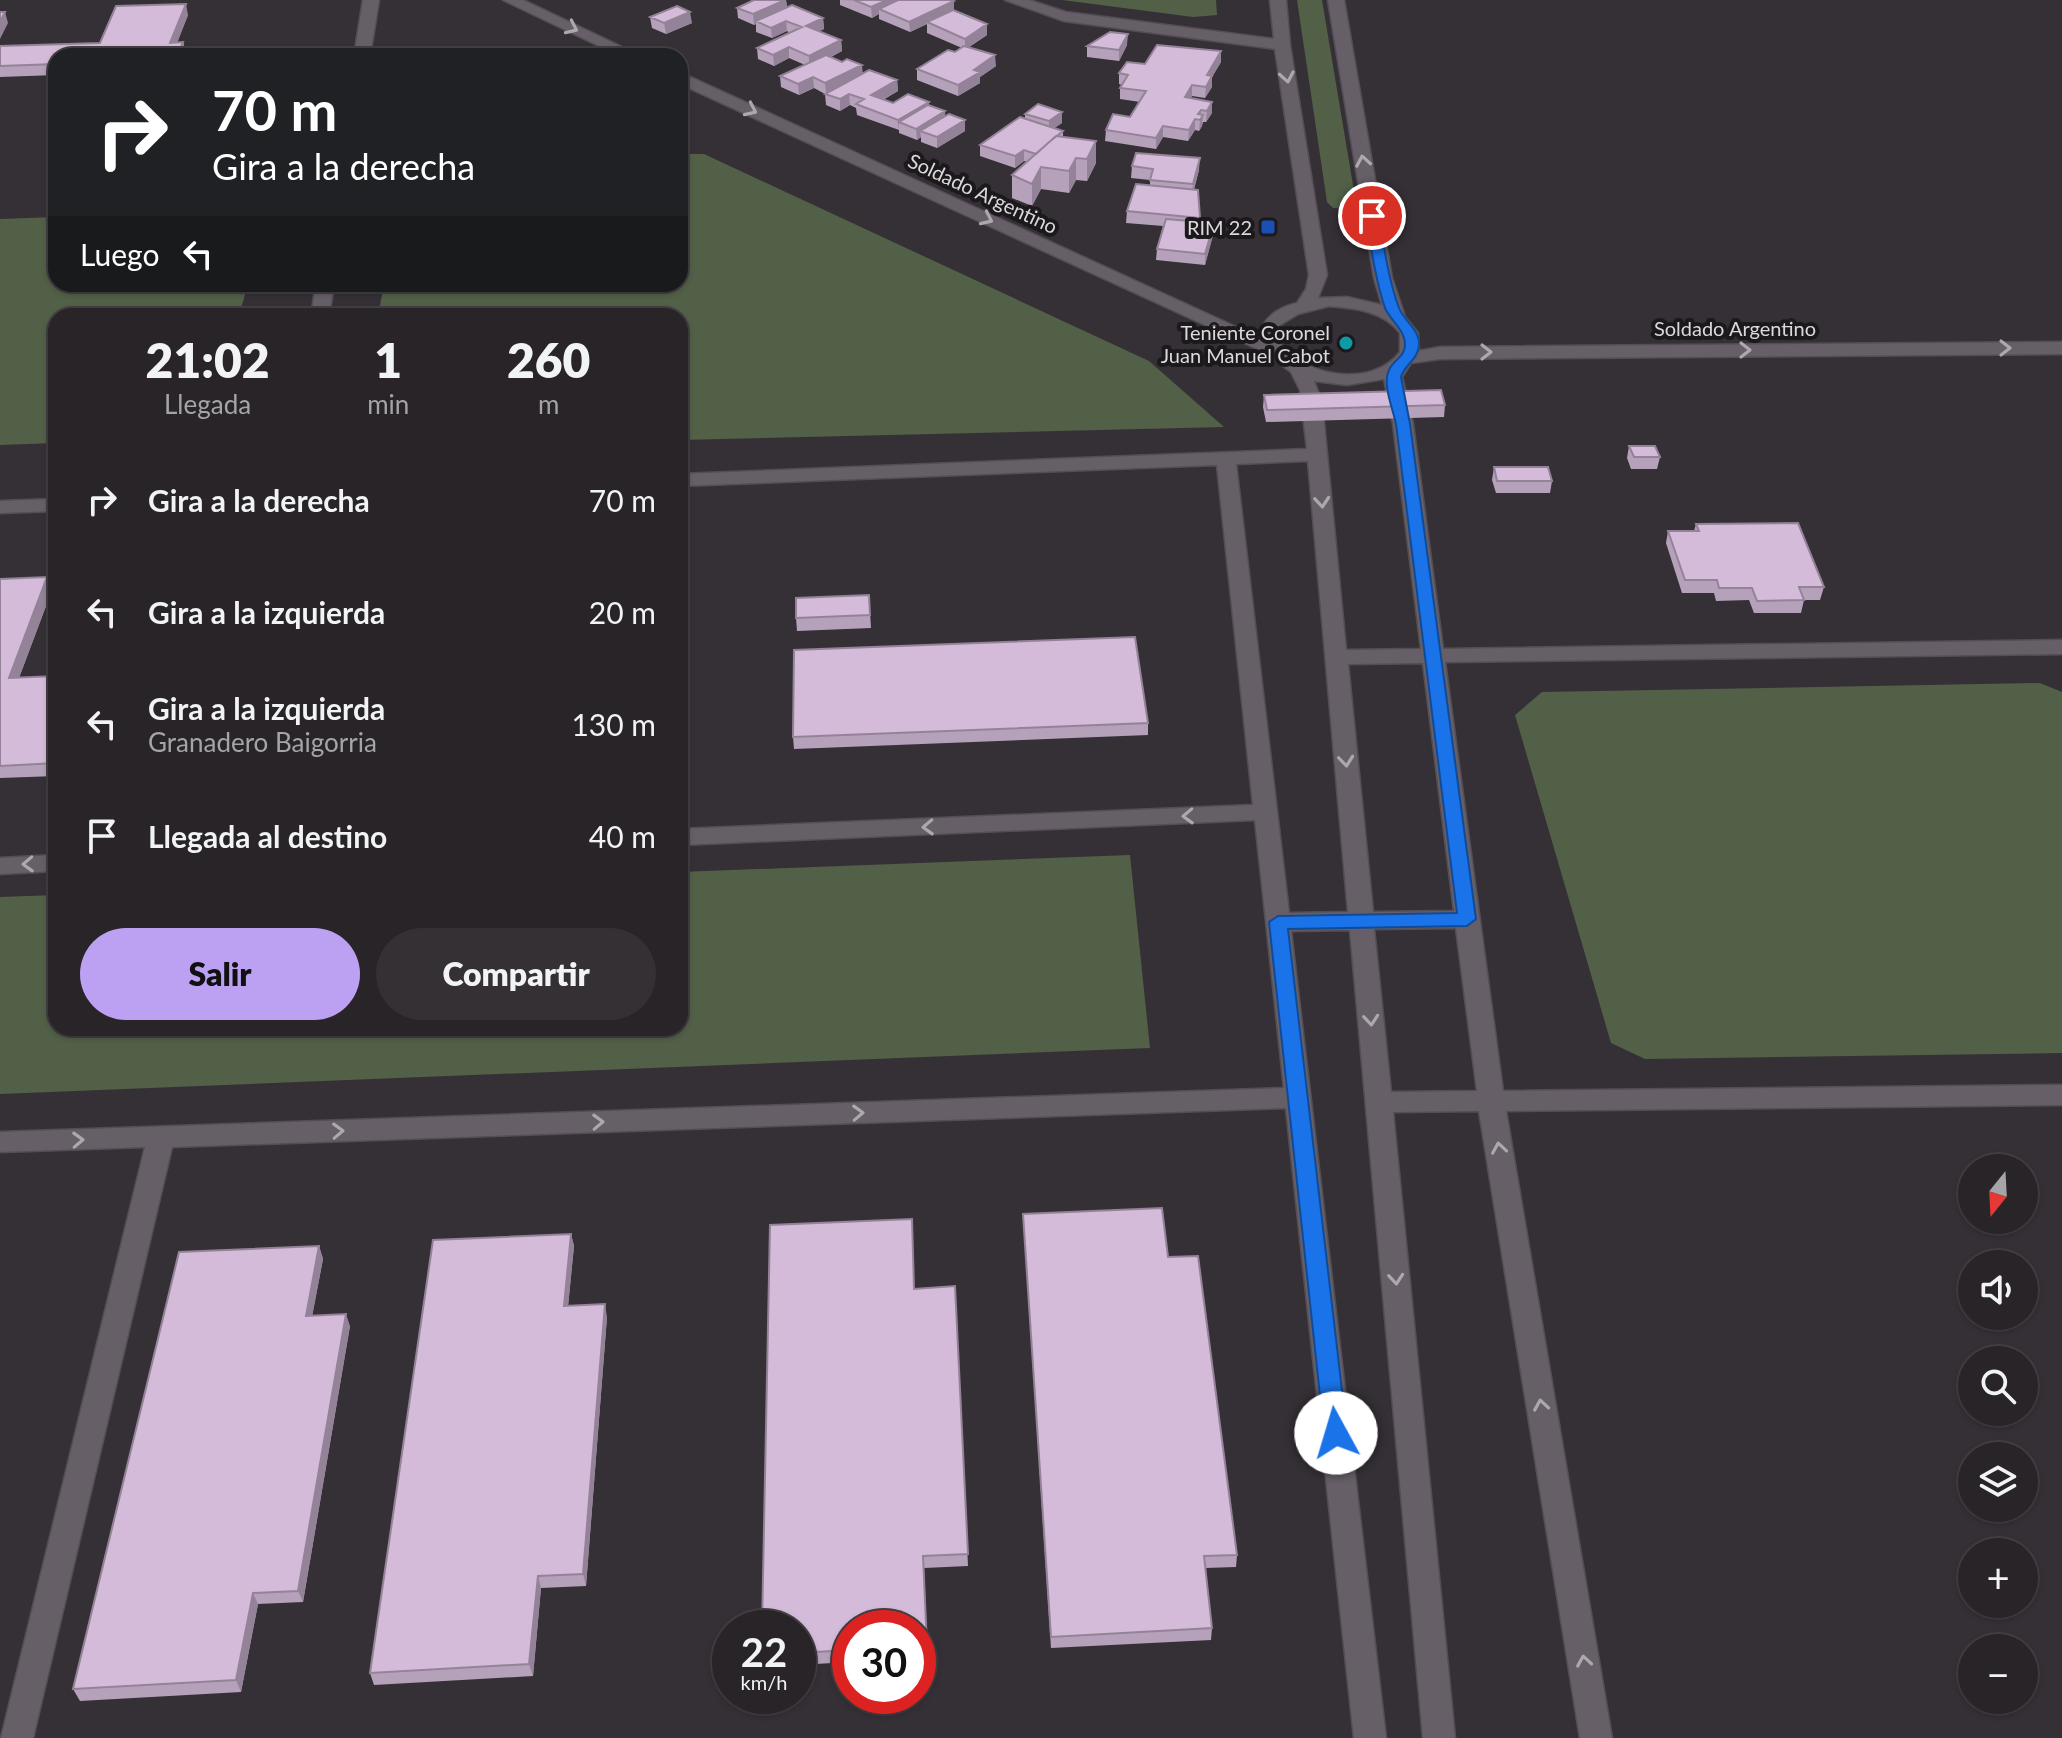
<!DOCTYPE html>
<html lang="es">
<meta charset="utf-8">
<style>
:root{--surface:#282428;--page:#343034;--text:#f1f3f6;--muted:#a5a4a8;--line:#444145;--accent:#bca0f2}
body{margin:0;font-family:Lato,sans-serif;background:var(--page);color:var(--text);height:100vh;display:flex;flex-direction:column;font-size:30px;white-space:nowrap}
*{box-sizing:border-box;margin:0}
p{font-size:26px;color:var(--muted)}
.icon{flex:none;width:44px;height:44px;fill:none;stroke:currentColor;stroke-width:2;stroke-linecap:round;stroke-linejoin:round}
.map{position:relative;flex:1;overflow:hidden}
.side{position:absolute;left:48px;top:308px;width:640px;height:728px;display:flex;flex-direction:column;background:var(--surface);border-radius:24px;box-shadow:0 2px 6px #0004,0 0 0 2px var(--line)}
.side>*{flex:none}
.hud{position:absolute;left:48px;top:48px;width:640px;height:244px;border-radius:24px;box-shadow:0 2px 6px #0004,0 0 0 2px var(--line);background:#202124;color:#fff;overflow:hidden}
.needle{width:52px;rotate:198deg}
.controls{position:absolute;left:1958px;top:1154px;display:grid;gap:16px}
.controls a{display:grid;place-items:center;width:80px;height:80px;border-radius:50%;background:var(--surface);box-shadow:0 2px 6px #0004,0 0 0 2px var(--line);font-size:40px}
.speed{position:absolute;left:712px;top:1610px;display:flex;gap:16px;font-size:40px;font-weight:700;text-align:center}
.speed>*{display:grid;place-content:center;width:104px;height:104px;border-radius:50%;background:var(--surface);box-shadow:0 2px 6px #0004,0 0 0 2px var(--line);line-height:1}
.speed small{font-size:20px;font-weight:400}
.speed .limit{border:12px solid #d22;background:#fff;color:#111}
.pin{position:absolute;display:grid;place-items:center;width:68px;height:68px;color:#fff;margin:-34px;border:4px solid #fff;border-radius:50%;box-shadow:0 2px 8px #0007}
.me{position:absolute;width:88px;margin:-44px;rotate:354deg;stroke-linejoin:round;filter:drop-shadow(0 0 6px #0008)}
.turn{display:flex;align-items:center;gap:28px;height:168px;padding:0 32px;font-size:36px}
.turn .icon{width:104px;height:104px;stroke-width:2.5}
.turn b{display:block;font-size:56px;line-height:68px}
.then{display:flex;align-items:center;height:76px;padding:0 32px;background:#0003;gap:16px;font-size:30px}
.eta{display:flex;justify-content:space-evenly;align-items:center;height:136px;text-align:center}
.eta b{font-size:48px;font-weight:800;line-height:56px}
.action{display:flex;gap:16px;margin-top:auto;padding:16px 32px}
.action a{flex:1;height:92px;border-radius:48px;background:var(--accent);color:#111;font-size:32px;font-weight:800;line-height:92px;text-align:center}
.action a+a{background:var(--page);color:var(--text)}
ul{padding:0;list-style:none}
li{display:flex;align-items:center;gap:24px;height:112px;padding:0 32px}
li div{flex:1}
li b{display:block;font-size:30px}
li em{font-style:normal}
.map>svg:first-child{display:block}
.green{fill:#526048}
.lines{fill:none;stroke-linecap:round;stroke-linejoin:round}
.minor-casing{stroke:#524e53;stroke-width:3}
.minor{fill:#665f67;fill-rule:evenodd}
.wall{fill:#b6a1bb}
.shaded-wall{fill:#948398}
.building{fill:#d4bbd9;stroke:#948398;stroke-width:2}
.oneway{stroke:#ada8ad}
.route{fill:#1a73e8;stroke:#114b97;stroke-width:2}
.transit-dot{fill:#1a4fb4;stroke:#1b191c;stroke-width:3}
.culture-dot{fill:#0f9aa8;stroke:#1b191c;stroke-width:3}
.labels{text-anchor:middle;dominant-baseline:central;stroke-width:8;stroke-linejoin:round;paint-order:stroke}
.far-street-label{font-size:20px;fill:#dcd8dc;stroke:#1b191c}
.far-poi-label{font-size:20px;fill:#dcd8dc;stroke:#1b191c;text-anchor:end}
</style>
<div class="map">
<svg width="2062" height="1738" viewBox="0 0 2062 1738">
<rect width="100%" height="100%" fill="#353036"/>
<!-- green -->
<path class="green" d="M1062,0H1216L1217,15L1193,17Z
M1297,0H1322L1356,203L1350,209L1333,208L1327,202Z
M680,154H704L1149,361L1224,427L680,440V316H378L384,284H680Z
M56,217V284H248L239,316H56V443L0,445V219Z
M2040,683L2062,692V1053L1645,1059L1611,1043L1515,715L1542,692Z
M1130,855L1150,1048L0,1094V897L56,895V1028H680V872Z"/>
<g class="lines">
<defs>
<path id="minor" d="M363,0H379L370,56H354Z
M503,0H523L641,56H620Z
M1005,0H1029L1066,12L1274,39L1270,0H1286L1290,45L1327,275L1318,298L1347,297L1382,305L1374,278L1328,0H1344L1392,278L1405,317L1418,333L1419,351L1440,347L2062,342V354L1440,359L1411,363L1402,377L1413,424L1443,649L2062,640V654L1445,662L1503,1091L2062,1085V1105L1506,1111L1612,1738H1580L1479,1111L1393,1112L1455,1738H1423L1350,930L1291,931L1386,1738H1354L1286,1108L172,1147L33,1738H1L145,1147L0,1152V1132L1284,1088L1255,820L680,845V829L1253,805L1217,465L680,486V474L1307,449L1300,390L1291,372L1266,353L680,84V73L686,75L1258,337C1264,317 1277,308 1297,303L1306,289L1309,275L1275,49L1064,21ZM1329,306C1354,308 1384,311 1400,333V352C1372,390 1297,376 1277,338L1280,325L1298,314ZM1384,379L1393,424L1421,649L1346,650L1322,402L1314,381L1347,385ZM1308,461L1348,912L1289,913L1236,464ZM1423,663L1454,911L1373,912L1348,664ZM1456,928L1477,1091L1391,1092L1374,929Z
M316,284H334L329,316H311Z
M56,499V511L0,513V501Z
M56,855V871L0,874V858Z"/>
</defs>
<!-- minor casing -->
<use href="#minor" class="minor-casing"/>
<!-- minor -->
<use href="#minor" class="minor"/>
</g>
<!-- wall -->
<path class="wall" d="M754,0H786L787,7L823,18L824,29L819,31L841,40L842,51L831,57L863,73L897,80L898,91L883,100L893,103L929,105L945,111V116L965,131L937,148L921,142V137L917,140L899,133V130L857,115L856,108L850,105L840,111L826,105L825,94L814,88L799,95L781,87L780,76L805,65L789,58L774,66L758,59L757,48L790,33L787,31L772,38L756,32V24L754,25L738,18L737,8Z
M840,0L954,1V10L987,35L969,47L996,66L980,77V83L958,96L917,80V69L955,52L962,48L927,33V24L910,32L879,19V14L872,18L840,5Z
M188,15L177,42H183L186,53L184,56H56V75L0,77V46L100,43Z
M650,17L692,23L666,34L652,28Z
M1127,45L1119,61L1087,57V46Z
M1221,51V62L1212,77V87L1205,98L1192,96L1191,98L1212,102V113L1206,122H1203L1202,126L1199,131L1195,130L1188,141L1163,137L1156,149L1105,141L1106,130L1130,117L1140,102L1120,99V88L1122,85L1119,84V73L1145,64Z
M1025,114L1062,123L1054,128L1063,131V137L1096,141V163L1087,181L1076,180L1069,193L1041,189L1032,206L1012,198V175L1027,162L1024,161L1015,168L980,156V145L1025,119Z
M1132,166L1199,170L1194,190L1200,222L1213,235L1205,265L1156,260L1157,249L1163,226L1126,223L1127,211L1150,185V180L1131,178Z
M1264,395L1445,405L1444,417L1266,422L1263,407Z
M1629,446L1660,457L1657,469H1631L1627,458Z
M1494,467L1552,481L1550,493H1496L1492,480Z
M1696,524L1824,587L1820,600H1804L1801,613H1754L1749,600L1716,601L1714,593H1682L1666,543L1668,531H1694Z
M0,579L52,590L19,678L56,676V776L0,778Z
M869,595L871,628L797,631L796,618Z
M1148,723V735L794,749L793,737Z
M1023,1214L1168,1257L1237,1555L1236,1567L1205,1568L1212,1628L1211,1640L1051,1648Z
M571,1234L574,1246L568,1306L607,1317L586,1586L541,1588L533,1676L374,1685L370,1673Z
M319,1246L323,1259L312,1316L350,1326L303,1602L258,1604L241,1692L80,1701L73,1689Z
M955,1286L968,1566L924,1568L928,1658H918V1628H850V1662L798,1665V1628L915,1289Z"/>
<!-- shaded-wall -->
<path class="shaded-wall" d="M785,0H786L787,10L756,21V24L754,25L753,14Z
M887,0H897L879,9V14L872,18L871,7Z
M954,1V11L927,22V24L910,32L909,22Z
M186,4L188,15L173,54L170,43Z
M5,12L8,23L0,39V22Z
M690,12L692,23L666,34L664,23Z
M823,18L824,29L807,37L806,26Z
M786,21L787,31L772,38L771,28Z
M987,24V35L965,50V39Z
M1128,34L1127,45L1119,61V50Z
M841,40L842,51L809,67V56Z
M183,42L186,53L184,56H177Z
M789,47V58L774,66L773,55Z
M1221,51V62L1212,77V87L1205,98L1207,75Z
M995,55L996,66L980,77V83L958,96V85L974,70Z
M862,65L863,76L826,94L825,83Z
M813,77L814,88L799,95L798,84Z
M897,80L898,91L871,106V95Z
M1192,85V96L1184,108L1185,97Z
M849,94L850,105L840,111V99Z
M929,102V113L899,122L898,131V120Z
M1212,102V113L1206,122L1207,111Z
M1201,110L1200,120L1203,115L1202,126L1199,131L1200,120L1198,114Z
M945,111L946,122L920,131L921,137L917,140L916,129Z
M1062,112V123L1049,132V121Z
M1195,119V130L1188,141L1189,130Z
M965,120V131L937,148V137Z
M1163,126V137L1156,149V138Z
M1096,141V163L1087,181V159Z
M1024,150V161L1015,168V156Z
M1076,158V180L1069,193V171Z
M1200,158L1199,170L1192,195L1193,184Z
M1041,167V189L1032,206V184Z
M1214,223L1213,235L1205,265V254Z
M47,577L52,590L14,691L9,678Z
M571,1234L574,1246L567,1318L564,1306Z
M319,1246L323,1259L310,1328L306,1316Z
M605,1304L607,1317L586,1586L583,1574Z
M346,1314L350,1326L303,1602L298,1591Z
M538,1576L541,1588L533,1676L529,1664Z
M253,1593L258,1604L241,1692L236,1680Z"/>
<!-- building -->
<path class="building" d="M754,0H785L753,14L737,8Z
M854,0H887L871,7Z
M898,0H952L954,1L909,22L879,9Z
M186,4L170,43L183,42L177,56H56V64L0,66V46L100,43L116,6Z
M792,5L823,18L806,26L841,40L809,56L789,47L773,55L757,48L802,27L786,21L771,28L756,21Z
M677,6L690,12L664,23L650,17Z
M953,10L987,24L965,39L927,22Z
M0,12H5L0,22Z
M1110,32L1128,34L1119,50L1087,46Z
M1157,45L1221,51L1207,75L1212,76L1206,87L1192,85L1185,97L1212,102L1207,111L1201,110L1198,114L1203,115L1200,120L1195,119L1189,130L1163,126L1156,138L1106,130L1113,114L1130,117L1146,91L1120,88L1128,75L1119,73L1127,62L1145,64Z
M964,46L995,55L974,70L980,72L958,85L917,69L948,50L955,52Z
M826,55L842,62L847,59L862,65L825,83L813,77L798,84L780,76Z
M869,70L897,80L871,95L893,103L908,94L929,102L898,120L856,104L864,99L849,94L840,99L825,94Z
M1038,104L1062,112L1049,121L1025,114Z
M928,105L945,111L916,129L899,122Z
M949,114L965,120L937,137L920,131Z
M1020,117L1063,131L1048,143L1036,154L1024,150L1015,156L980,145Z
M1056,136L1096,141L1087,159L1076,158L1069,171L1041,167L1032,184L1012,175Z
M1136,153L1200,158L1193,184L1150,180L1153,169L1132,166Z
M1136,184L1198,190L1200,218L1127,211Z
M1166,219L1214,223L1205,254L1157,249Z
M1441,390L1445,405L1267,410L1264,395Z
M1629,446H1655L1660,457H1634Z
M1494,467H1548L1552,481H1497Z
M1798,523L1824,587H1799L1804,600L1757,601L1752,588H1719L1717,580H1685L1668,531H1699L1696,524Z
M47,577L9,678L56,676V763L0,766V579Z
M869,595L870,615L796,618V598Z
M1135,637L1148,723L793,737L794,650Z
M1162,1208L1168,1257L1198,1256L1237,1555L1204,1556L1212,1628L1051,1637L1023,1214Z
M912,1219L914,1289L955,1286L968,1554L923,1556L927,1646H918V1628H850V1650L798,1653V1628H762L770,1225Z
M571,1234L564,1306L605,1304L583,1574L538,1576L529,1664L370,1673L433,1240Z
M319,1246L306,1316L346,1314L298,1591L253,1593L236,1680L73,1689L179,1252Z"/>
<!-- one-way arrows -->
<defs><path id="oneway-chevron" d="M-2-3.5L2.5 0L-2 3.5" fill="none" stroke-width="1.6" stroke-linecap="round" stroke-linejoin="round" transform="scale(2)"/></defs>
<g class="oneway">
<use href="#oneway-chevron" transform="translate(572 28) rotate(25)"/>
<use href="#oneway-chevron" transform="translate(1287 77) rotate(80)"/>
<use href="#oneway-chevron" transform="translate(751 110) rotate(25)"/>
<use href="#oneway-chevron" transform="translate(1363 161) rotate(-100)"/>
<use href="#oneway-chevron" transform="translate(987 219) rotate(25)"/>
<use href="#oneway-chevron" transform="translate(2005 348)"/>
<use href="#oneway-chevron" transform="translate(1745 350)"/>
<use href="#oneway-chevron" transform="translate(1486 352)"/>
<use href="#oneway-chevron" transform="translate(1322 502) rotate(85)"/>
<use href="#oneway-chevron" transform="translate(1346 761) rotate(84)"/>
<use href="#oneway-chevron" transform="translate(1188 816) rotate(178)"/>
<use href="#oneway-chevron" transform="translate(928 827) rotate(178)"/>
<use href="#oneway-chevron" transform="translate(28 864) rotate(178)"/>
<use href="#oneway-chevron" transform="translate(1371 1020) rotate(85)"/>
<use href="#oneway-chevron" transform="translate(858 1113) rotate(-2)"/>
<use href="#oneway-chevron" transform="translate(598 1122) rotate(-2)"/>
<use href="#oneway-chevron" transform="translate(338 1131) rotate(-2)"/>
<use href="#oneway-chevron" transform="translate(78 1140) rotate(-2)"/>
<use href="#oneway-chevron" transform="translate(1499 1148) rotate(-99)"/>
<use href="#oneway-chevron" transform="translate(1396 1279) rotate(85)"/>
<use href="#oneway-chevron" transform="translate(1541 1405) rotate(-99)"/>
<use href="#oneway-chevron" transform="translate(1584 1661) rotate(-99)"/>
</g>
<!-- route -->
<path class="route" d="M1372,212L1379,216C1384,247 1388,278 1399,308C1404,321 1420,330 1419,345C1418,360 1404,365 1401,377L1410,424L1476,919L1467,926L1288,929L1347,1433L1344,1440L1336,1443L1328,1440L1324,1433L1269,922L1278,916L1457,913L1396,424C1393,409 1382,384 1389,370C1393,360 1405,357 1405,345C1406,331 1390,320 1385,308C1375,278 1371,247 1366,216Z"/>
<!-- markers -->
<rect class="transit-dot" x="1260" y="219" width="16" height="16" rx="4"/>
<circle class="culture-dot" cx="1346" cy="343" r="8"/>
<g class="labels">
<!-- far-street labels -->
<g class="far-street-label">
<text transform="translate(983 193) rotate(25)">Soldado Argentino</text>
<text x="1735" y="328">Soldado Argentino</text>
</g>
<!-- far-poi labels -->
<g class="far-poi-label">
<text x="1252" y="227">RIM 22</text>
<text x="1330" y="332">Teniente Coronel<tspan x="1330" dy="23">Juan Manuel Cabot</tspan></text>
</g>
</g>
</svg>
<div class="controls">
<a><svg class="needle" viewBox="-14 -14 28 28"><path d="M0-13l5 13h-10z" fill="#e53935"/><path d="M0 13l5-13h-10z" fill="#a5a4a8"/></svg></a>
<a><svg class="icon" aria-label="sound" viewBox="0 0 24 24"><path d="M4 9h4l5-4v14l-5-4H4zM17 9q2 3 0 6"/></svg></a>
<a><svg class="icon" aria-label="search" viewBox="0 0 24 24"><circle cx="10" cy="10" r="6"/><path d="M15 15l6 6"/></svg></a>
<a><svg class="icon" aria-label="layers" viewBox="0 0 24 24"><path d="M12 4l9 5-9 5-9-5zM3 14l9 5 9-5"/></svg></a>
<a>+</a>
<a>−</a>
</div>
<div class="speed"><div>22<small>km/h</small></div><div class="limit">30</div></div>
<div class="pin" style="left:1372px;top:216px;background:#d93025"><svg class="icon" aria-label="arrive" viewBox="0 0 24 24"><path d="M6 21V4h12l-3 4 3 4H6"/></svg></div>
<svg class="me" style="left:1336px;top:1433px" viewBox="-20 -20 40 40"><circle r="19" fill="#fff"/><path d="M0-13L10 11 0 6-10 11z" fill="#1a73e8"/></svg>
<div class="hud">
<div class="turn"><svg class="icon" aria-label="right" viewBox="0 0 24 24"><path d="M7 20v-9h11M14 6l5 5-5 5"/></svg><div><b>70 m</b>Gira a la derecha</div></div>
<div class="then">Luego<svg class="icon" aria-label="left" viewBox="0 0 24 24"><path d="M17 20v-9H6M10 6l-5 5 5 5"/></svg></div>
</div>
<section class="side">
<div class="eta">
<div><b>21:02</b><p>Llegada</p></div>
<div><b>1</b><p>min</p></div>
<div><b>260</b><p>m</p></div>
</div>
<ul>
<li><svg class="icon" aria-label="right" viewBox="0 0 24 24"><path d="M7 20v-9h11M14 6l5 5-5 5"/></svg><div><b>Gira a la derecha</b></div><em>70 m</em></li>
<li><svg class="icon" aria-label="left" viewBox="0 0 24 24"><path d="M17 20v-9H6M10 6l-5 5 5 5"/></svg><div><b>Gira a la izquierda</b></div><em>20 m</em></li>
<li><svg class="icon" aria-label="left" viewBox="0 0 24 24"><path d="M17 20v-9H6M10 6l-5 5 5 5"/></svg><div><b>Gira a la izquierda</b><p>Granadero Baigorria</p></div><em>130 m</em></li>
<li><svg class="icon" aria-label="arrive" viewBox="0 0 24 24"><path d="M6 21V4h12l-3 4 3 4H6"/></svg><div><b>Llegada al destino</b></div><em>40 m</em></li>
</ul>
<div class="action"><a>Salir</a><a>Compartir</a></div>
</section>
</div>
